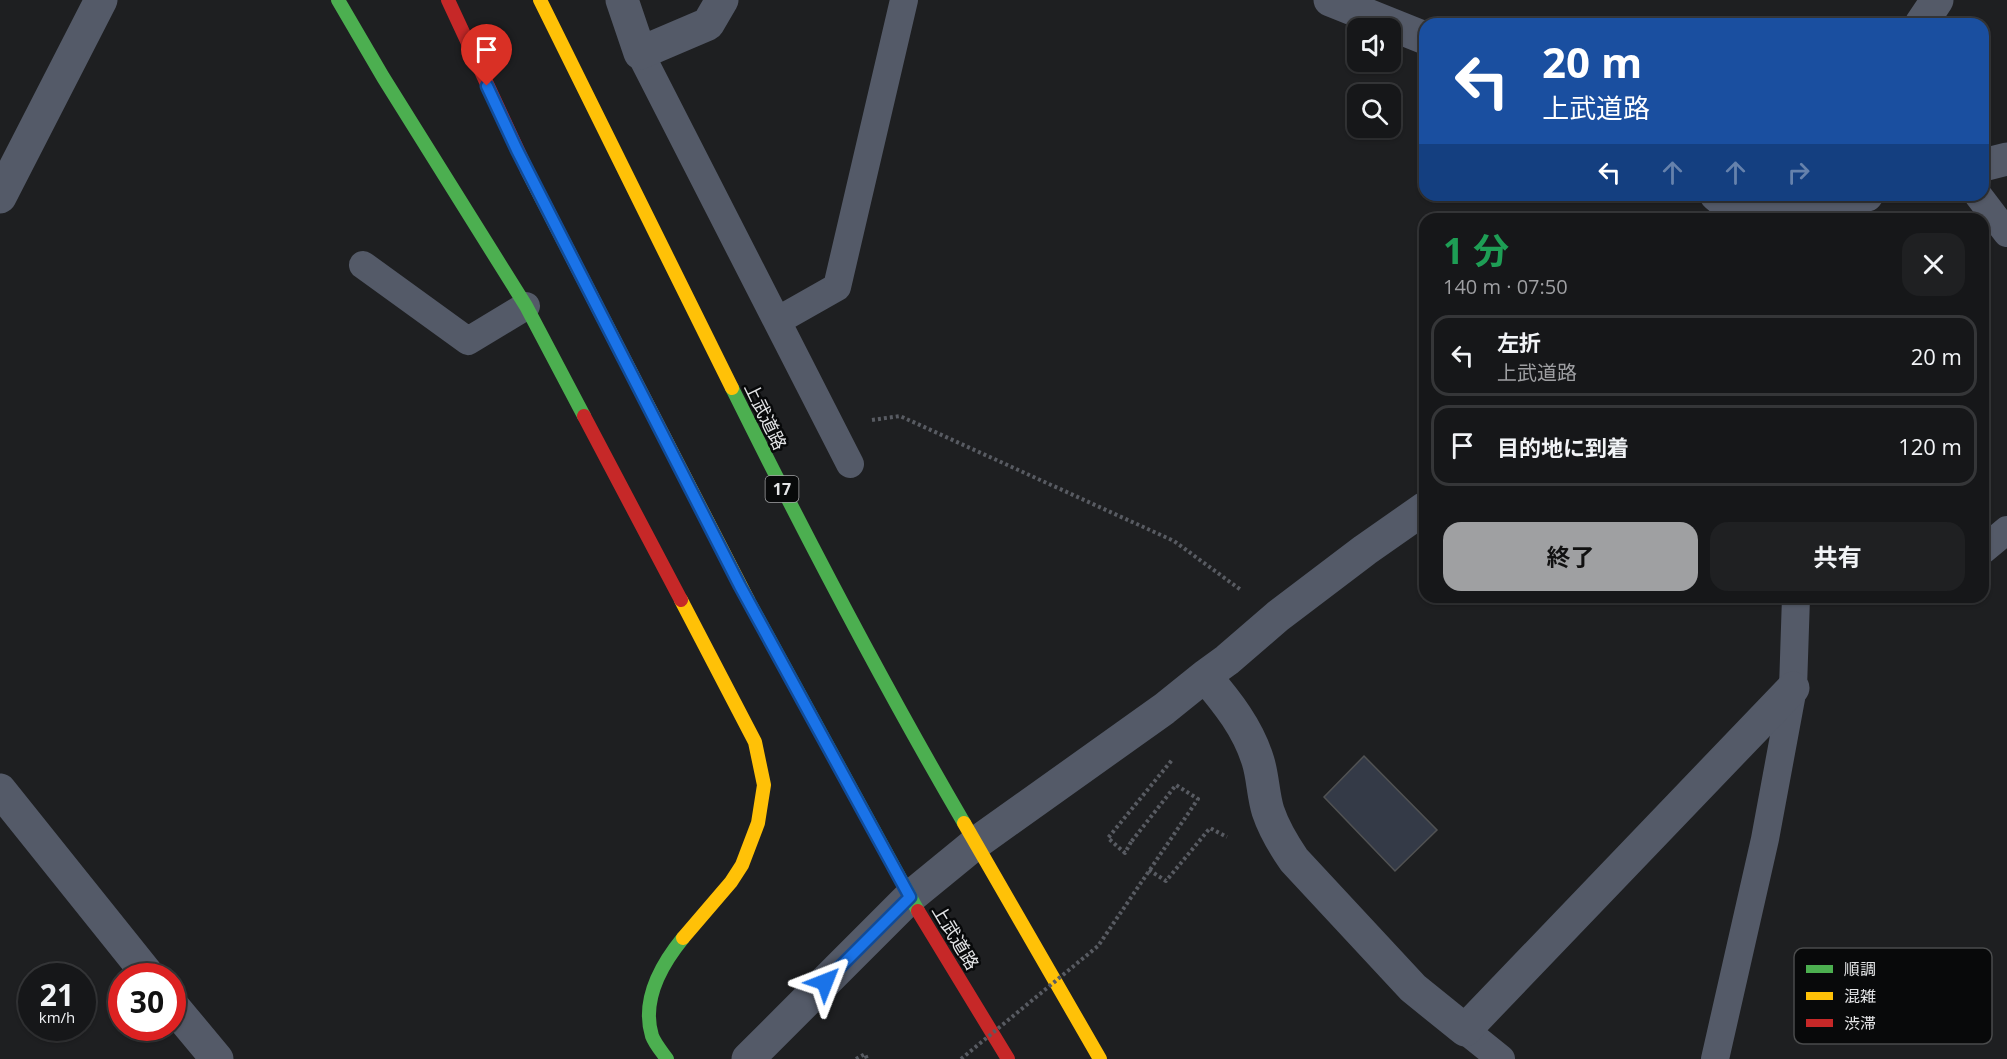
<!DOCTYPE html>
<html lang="ja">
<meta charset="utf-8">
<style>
:root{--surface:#161719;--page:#1f2022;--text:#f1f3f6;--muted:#9e9fa2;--line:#353638;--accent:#9fa0a2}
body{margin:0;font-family:"Open Sans","Noto Sans JP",sans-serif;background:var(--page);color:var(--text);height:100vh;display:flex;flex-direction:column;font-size:22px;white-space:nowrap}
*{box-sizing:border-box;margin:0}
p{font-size:20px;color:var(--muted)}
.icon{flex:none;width:33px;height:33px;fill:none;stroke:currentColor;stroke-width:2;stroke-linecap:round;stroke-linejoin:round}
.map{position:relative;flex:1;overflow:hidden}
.drawer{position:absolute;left:1419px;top:213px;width:570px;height:390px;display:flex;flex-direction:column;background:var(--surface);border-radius:18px;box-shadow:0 2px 4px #0004,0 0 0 2px var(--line)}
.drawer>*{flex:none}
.guide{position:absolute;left:1419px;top:18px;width:570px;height:183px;border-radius:18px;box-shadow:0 2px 4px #0004,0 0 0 2px var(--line);background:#1a4fa0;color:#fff;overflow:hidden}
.fabs{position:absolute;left:1347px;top:18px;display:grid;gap:12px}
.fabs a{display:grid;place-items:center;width:54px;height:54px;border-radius:12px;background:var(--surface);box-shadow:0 2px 4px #0004,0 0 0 2px var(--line);font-size:30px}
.speed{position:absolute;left:18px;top:963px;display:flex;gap:12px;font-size:30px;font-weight:700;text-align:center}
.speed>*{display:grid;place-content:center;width:78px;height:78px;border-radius:50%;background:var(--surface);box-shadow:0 2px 4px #0004,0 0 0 2px var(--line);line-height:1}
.speed small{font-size:15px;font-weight:400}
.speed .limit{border:9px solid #d22;background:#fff;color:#111}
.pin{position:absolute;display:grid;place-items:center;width:51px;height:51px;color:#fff;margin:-62px -26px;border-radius:50% 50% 50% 0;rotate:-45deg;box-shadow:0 0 6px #0007}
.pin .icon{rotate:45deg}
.me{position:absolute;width:66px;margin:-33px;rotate:45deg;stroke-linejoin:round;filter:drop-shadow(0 0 4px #0008)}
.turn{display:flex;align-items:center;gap:21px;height:126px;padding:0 24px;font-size:27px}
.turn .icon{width:78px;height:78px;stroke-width:2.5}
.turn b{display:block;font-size:42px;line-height:51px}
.lanes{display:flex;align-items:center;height:57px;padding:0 24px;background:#0003;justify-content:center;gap:30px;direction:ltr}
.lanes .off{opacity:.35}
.round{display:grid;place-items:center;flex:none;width:63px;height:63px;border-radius:18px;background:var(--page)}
.headline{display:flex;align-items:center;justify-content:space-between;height:102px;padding:0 24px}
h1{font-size:36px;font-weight:700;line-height:45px;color:#1e9e55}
.primary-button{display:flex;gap:12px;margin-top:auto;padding:12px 24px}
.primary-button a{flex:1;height:69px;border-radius:18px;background:var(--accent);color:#111;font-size:24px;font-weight:700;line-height:69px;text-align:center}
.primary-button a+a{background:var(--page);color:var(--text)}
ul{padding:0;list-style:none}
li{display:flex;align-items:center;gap:18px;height:81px;margin:0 12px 9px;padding:0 12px;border:3px solid var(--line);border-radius:18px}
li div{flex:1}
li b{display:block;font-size:22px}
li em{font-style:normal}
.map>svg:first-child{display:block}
.building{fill:#343a47;stroke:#515253;stroke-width:1.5}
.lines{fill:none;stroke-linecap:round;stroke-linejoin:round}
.path{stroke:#585b62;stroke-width:4;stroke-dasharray:3 3;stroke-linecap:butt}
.lane{stroke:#545a68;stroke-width:28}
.street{stroke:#545a68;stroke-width:33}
.fast{stroke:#4caf50;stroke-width:14}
.slow{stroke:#ffc107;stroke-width:14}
.jam{stroke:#c62828;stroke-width:14}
.path-bridge{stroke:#585b62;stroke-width:4;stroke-dasharray:3 3;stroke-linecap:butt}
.route-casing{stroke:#114b97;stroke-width:15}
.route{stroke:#1a73e8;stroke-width:10}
.labels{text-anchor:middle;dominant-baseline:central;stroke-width:5;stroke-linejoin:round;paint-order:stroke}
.shield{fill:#08090a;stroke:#a2a3a5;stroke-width:1.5}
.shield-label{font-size:16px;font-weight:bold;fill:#e4e5e7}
.street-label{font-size:18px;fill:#e4e5e7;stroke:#08090a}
.key{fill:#08090a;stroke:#4a4b4c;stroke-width:1.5}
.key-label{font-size:16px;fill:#e4e5e7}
</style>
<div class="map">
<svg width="2007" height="1059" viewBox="0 0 2007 1059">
<rect width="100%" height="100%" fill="#1e1f21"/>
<!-- building -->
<path class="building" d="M1364,756L1437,830L1395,871L1324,797Z"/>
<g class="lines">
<!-- path -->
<path class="path" d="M872,420L900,416L1174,541L1241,590
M1131,842L1125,853L1108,838L1172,760
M1149,870L1166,881L1210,828L1227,837
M856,1059L865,1054L867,1059"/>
<!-- lane -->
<path class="lane" d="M640,53L850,464
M1978,195L2007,233
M363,265L468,341L526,306
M777,321L837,287L904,0
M1983,550L2007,530
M1465,1030L1501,1059
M1715,1059L1765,839L1793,688L1796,597"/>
<!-- street -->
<path class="street" d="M622,0L640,53L708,24L722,0
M1330,0L1425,38
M1921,24L1937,0
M1983,165L2007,159
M1716,195L1735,211L1798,213L1867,195
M0,197L101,0
M1205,676C1227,702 1248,728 1258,761C1263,777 1263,795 1268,811C1274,829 1283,844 1294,860L1413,988L1465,1030L1793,688
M0,790L149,976
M172,1005L217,1059
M748,1059L910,897L976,843L1164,709L1205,676L1227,660L1278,616L1365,550L1425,508"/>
<!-- fast -->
<path class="fast" d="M338,0L383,77L526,306L584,416
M732,388C805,535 881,681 964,823
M748,600L918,911
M667,1059C662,1052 655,1044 652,1036C641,1000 661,965 683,938"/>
<!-- slow -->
<path class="slow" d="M540,0L732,388
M527,170L748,600
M681,600L755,742L764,785L758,823L742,865L731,882L683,938
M964,823L1100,1059"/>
<!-- jam -->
<path class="jam" d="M448,0L527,170
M584,416L681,600
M918,911L1008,1059"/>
<!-- path-bridge -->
<path class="path-bridge" d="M961,1059L1098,946L1198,799L1176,785L1131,842"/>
</g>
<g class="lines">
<defs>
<path id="route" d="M487,86L517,150L740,586L910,897L825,982"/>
</defs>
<!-- route casing -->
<use href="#route" class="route-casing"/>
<!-- route -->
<use href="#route" class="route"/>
</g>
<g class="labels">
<!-- shield labels -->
<rect class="shield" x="765.5" y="476" width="33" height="26" rx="4.5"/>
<g class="shield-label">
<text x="782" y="489">17</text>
</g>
<!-- street labels -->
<g class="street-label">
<text transform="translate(766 416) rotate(64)">上武道路</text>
<text transform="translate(956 937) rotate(59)">上武道路</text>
</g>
</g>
<!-- legend -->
<rect x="1794" y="948" width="198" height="96" rx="9" class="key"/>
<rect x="1806" y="965" width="27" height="8" fill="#4caf50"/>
<rect x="1806" y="992" width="27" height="8" fill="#ffc107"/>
<rect x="1806" y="1019" width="27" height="8" fill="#c62828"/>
<g class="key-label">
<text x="1844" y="975">順調</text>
<text x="1844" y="1002">混雑</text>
<text x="1844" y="1029">渋滞</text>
</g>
</svg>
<div class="fabs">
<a><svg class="icon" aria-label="sound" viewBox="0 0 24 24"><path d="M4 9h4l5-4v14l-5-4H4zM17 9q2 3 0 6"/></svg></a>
<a><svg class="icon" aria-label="search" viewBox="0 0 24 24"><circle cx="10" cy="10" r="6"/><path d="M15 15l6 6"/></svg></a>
</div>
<div class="speed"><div>21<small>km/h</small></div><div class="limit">30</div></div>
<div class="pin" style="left:487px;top:86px;background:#d93025"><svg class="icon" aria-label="arrive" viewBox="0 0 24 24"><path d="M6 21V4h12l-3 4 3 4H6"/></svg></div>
<svg class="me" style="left:825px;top:982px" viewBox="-20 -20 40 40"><path d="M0-17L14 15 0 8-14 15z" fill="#1a73e8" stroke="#fff" stroke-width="4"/></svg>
<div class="guide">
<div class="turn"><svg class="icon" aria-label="left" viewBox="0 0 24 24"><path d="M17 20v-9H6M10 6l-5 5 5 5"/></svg><div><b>20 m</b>上武道路</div></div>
<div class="lanes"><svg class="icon" aria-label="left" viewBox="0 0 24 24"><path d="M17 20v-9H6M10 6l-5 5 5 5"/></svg><svg class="icon off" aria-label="ahead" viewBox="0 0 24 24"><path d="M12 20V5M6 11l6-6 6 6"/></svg><svg class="icon off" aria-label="ahead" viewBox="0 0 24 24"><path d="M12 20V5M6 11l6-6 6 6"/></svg><svg class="icon off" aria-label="right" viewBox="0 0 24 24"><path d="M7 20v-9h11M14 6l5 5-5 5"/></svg></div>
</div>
<section class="drawer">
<div class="headline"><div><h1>1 分</h1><p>140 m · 07:50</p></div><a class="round"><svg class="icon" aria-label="close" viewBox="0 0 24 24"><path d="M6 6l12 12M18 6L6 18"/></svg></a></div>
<ul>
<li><svg class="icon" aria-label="left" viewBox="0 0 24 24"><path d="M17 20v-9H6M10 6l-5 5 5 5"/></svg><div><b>左折</b><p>上武道路</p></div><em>20 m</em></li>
<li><svg class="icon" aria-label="arrive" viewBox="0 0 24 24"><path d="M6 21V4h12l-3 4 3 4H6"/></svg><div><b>目的地に到着</b></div><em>120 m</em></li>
</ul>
<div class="primary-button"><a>終了</a><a>共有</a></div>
</section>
</div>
